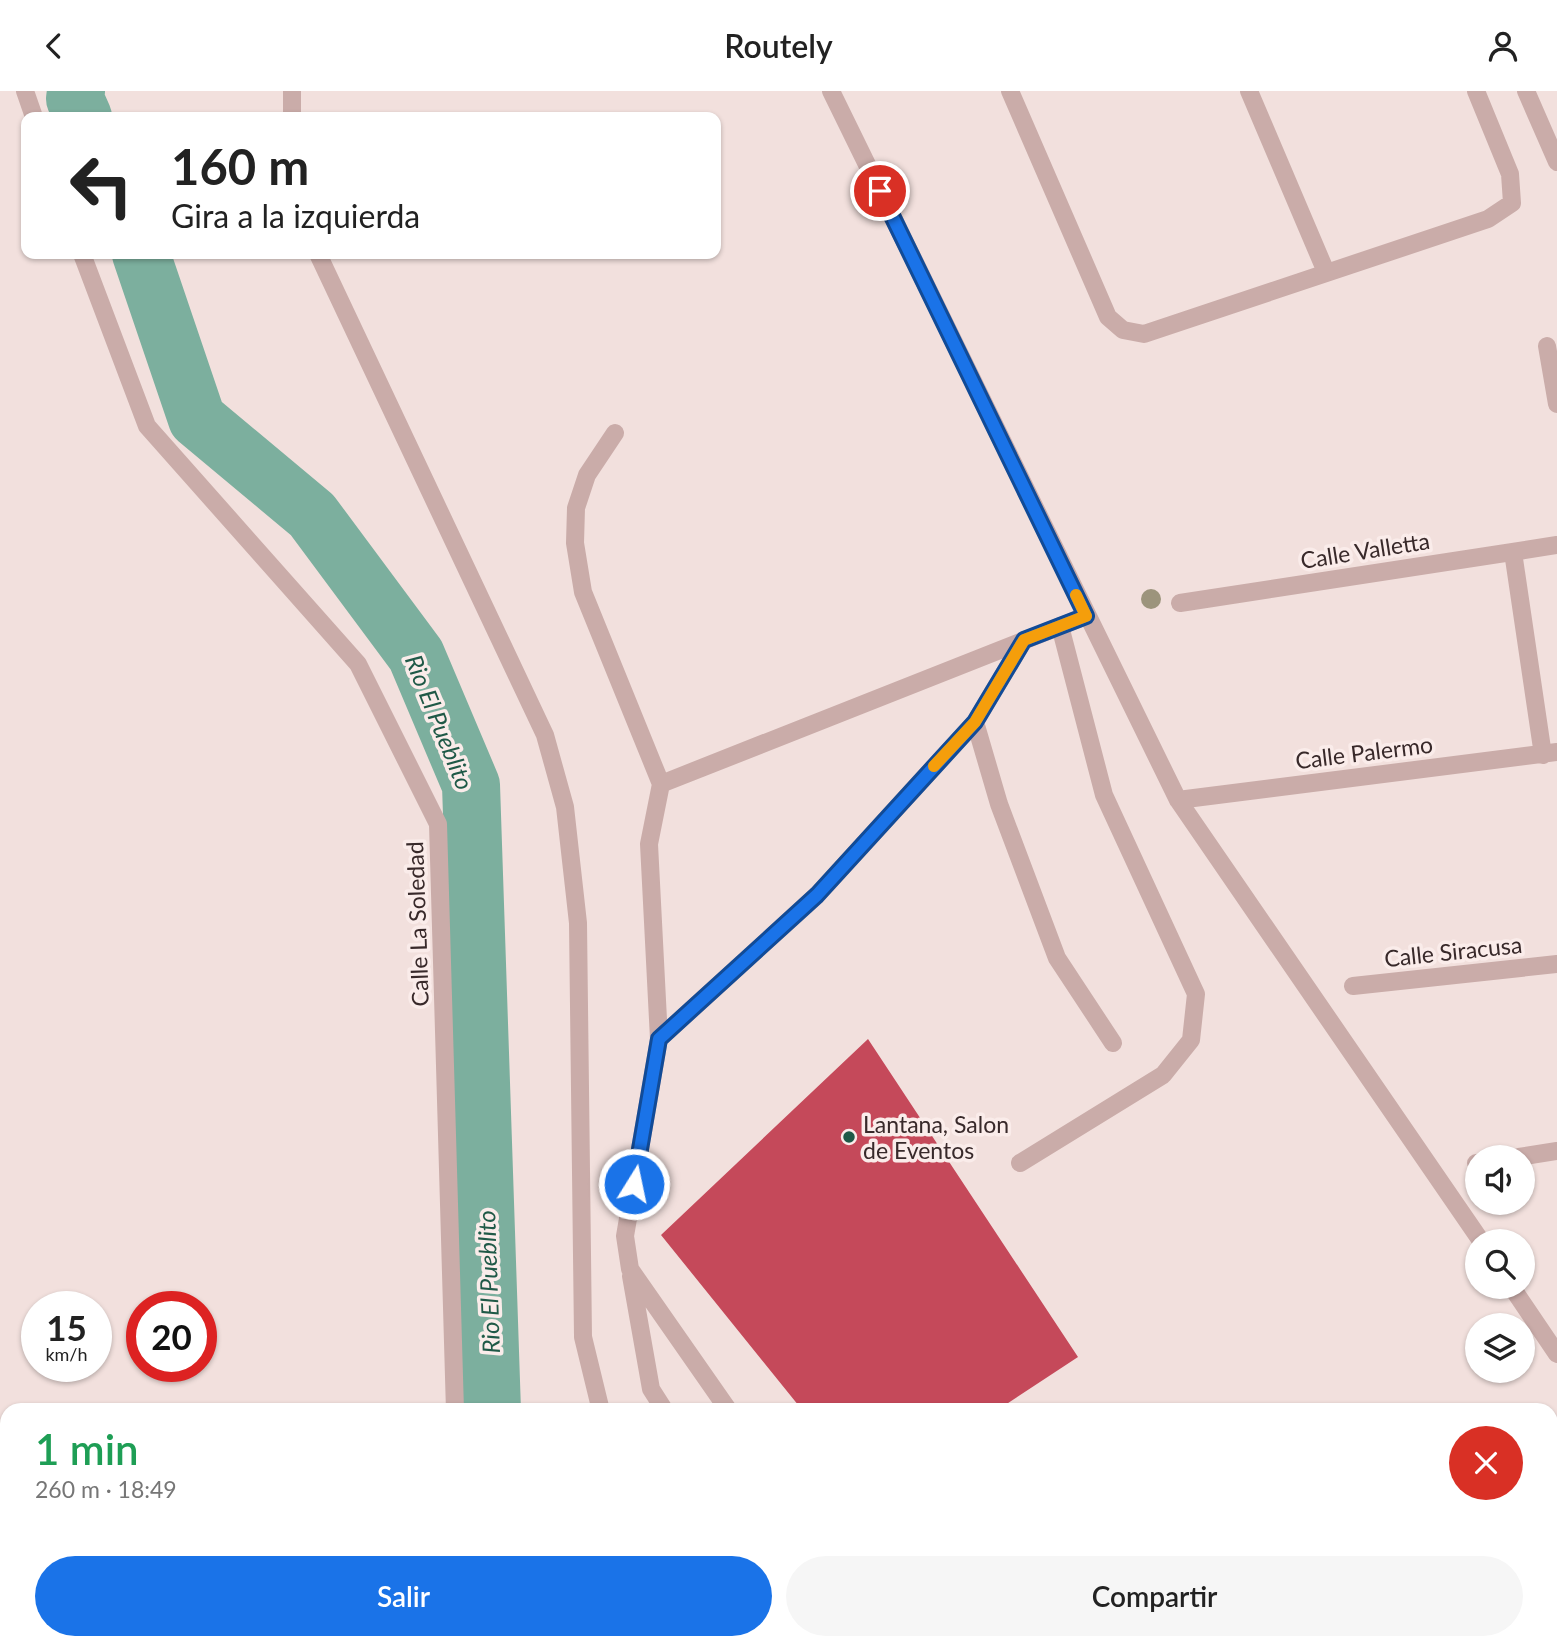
<!DOCTYPE html>
<html lang="es">
<meta charset="utf-8">
<style>
:root{--surface:#fff;--page:#f6f6f6;--text:#222;--muted:#767676;--accent:#1a73e8}
body{margin:0;font-family:Lato,sans-serif;background:var(--page);color:var(--text);height:100vh;display:flex;flex-direction:column;font-size:26px;white-space:nowrap}
*{box-sizing:border-box;margin:0}
p{font-size:23px;color:var(--muted)}
.icon{flex:none;width:38px;height:38px;fill:none;stroke:currentColor;stroke-width:2;stroke-linecap:round;stroke-linejoin:round}
.map{position:relative;flex:1;overflow:hidden}
.panel{position:absolute;left:0px;top:1312px;width:1558px;height:247px;display:flex;flex-direction:column;background:var(--surface);border-radius:21px 21px 0 0;box-shadow:0 2px 5px #0004}
.panel>*{flex:none}
.top-card{position:absolute;left:21px;top:21px;width:700px;height:147px;border-radius:14px;box-shadow:0 2px 5px #0004;background:#fff;color:var(--text);overflow:hidden}
.buttons{position:absolute;left:1465px;top:1054px;display:grid;gap:14px}
.buttons a{display:grid;place-items:center;width:70px;height:70px;border-radius:50%;background:var(--surface);box-shadow:0 2px 5px #0004;font-size:35px}
.speed{position:absolute;left:21px;top:1200px;display:flex;gap:14px;font-size:35px;font-weight:700;text-align:center}
.speed>*{display:grid;place-content:center;width:91px;height:91px;border-radius:50%;background:var(--surface);box-shadow:0 2px 5px #0004;line-height:1}
.speed small{font-size:18px;font-weight:400}
.speed .limit{border:10px solid #d22;background:#fff;color:#111}
.pin{position:absolute;display:grid;place-items:center;width:60px;height:60px;color:#fff;margin:-30px;border:4px solid #fff;border-radius:50%;box-shadow:0 2px 7px #0007}
.me{position:absolute;width:77px;margin:-38px;rotate:10deg;stroke-linejoin:round;filter:drop-shadow(0 0 5px #0008)}
.turn{display:flex;align-items:center;gap:24px;height:147px;padding:0 35px;font-size:32px}
.turn .icon{width:91px;height:91px;stroke-width:2.5}
.turn b{display:block;font-size:49px;line-height:60px}
.round{display:grid;place-items:center;flex:none;width:74px;height:74px;border-radius:37px;background:var(--page)}
.summary{display:flex;align-items:center;justify-content:space-between;height:119px;padding:0 35px}
h1{font-size:42px;font-weight:600;line-height:52px;color:#1e9e55}
.primary-button{display:flex;gap:14px;margin-top:auto;padding:14px 35px}
.primary-button a{flex:1;height:80px;border-radius:42px;background:var(--accent);color:#fff;font-size:28px;font-weight:600;line-height:80px;text-align:center}
.primary-button a+a{background:var(--page);color:var(--text)}
header{display:flex;justify-content:space-between;align-items:center;height:91px;padding:0 35px;background:var(--surface);font-size:32px;font-weight:600}
.map>svg:first-child{display:block}
.lines{fill:none;stroke-linecap:round;stroke-linejoin:round}
.river{stroke:#7caf9e;stroke-width:58}
.building{fill:#c5495a}
.minor{stroke:#caaca9;stroke-width:18}
.tree{fill:#9c947c}
.route-casing{stroke:#114b97;stroke-width:18}
.route{stroke:#1a73e8;stroke-width:12}
.slow{stroke:#f59e0b;stroke-width:12}
.poi-dot{fill:#1f5947;stroke:#faecea;stroke-width:2.5}
.labels{text-anchor:middle;dominant-baseline:central;stroke-width:7;stroke-linejoin:round;paint-order:stroke}
.street-label{font-size:23px;fill:#38292a;stroke:#faecea}
.poi-label{font-size:23px;fill:#38292a;stroke:#faecea;text-anchor:start}
.water-label{font-size:24px;font-style:italic;fill:#1f5947;stroke:#faecea}
</style>
<header><svg class="icon" aria-label="back" viewBox="0 0 24 24"><path d="M15 5l-7 7 7 7"/></svg>Routely<svg class="icon" aria-label="person" viewBox="0 0 24 24"><circle cx="12" cy="8" r="4"/><path d="M4 21q1-7 8-7t8 7"/></svg></header>
<div class="map">
<svg width="1557" height="1559" viewBox="0 0 1557 1559">
<rect width="100%" height="100%" fill="#f2e0dd"/>
<g class="lines">
<!-- river -->
<path class="river" d="M76,0L75,8L83,26
M141,163L197,328L312,424L416,564L471,694L492,1320
M551,1552L553,1559"/>
</g>
<!-- building -->
<path class="building" d="M868,948L1078,1266L996,1320H803L661,1144Z
M1557,1411V1559H1327L1337,1552H1550V1415Z"/>
<g class="lines">
<!-- minor -->
<path class="minor" d="M25,0L34,26
M831,0L1178,709L1481,1150
M1010,0L1108,226L1123,239L1144,243L1488,128L1512,112L1510,83L1476,0
M1249,0L1326,181
M1526,0L1557,71
M292,26V0
M82,163L147,335L358,573L438,733L455,1320
M318,163L545,644L565,716L578,832L583,1246L601,1320
M1547,255L1557,313
M615,342L587,384L576,417L575,452L583,501L661,693L1086,525
M1513,461L1543,664
M1180,512L1557,454
M975,631L999,713L1057,867L1113,952
M661,693L649,753L659,948L625,1145L630,1178L729,1320
M1178,709L1557,661
M1353,895L1557,873
M659,948L817,804L975,631L1024,549
M1519,1066L1557,1060
M1020,1072L1163,984L1191,949L1196,903L1104,704L1060,535
M1476,1072H1477
M631,1185L651,1298L665,1320
M1511,1195L1557,1263
M1550,1400L1557,1396
M507,1552L510,1559
M728,1552L731,1559
M820,1552L824,1559
M893,1552L898,1559
M1363,1552L1365,1559"/>
</g>
<!-- trees -->
<circle class="tree" cx="1151" cy="508" r="10"/>
<g class="lines">
<defs>
<path id="route" d="M634,1093L659,948L817,804L975,631L1024,549L1086,525L880,100"/>
</defs>
<!-- route casing -->
<use href="#route" class="route-casing"/>
<!-- route -->
<use href="#route" class="route"/>
<!-- slow -->
<path class="slow" d="M934,675L975,631L1024,549L1086,525L1076,504"/>
</g>
<!-- markers -->
<circle class="poi-dot" cx="849" cy="1046" r="7"/>
<g class="labels">
<!-- street labels -->
<g class="street-label">
<text transform="translate(1365 459) rotate(-9)">Calle Valletta</text>
<text transform="translate(1364 661) rotate(-7)">Calle Palermo</text>
<text transform="translate(417 833) rotate(-92)">Calle La Soledad</text>
<text transform="translate(1453 860) rotate(-6)">Calle Siracusa</text>
</g>
<!-- poi labels -->
<g class="poi-label">
<text x="863" y="1033">Lantana, Salon<tspan x="863" dy="26">de Eventos</tspan></text>
</g>
<!-- water labels -->
<g class="water-label">
<text transform="translate(440 631) rotate(68)">Rio El Pueblito</text>
<text transform="translate(488 1191) rotate(-92)">Rio El Pueblito</text>
</g>
</g>
</svg>
<div class="buttons">
<a><svg class="icon" aria-label="sound" viewBox="0 0 24 24"><path d="M4 9h4l5-4v14l-5-4H4zM17 9q2 3 0 6"/></svg></a>
<a><svg class="icon" aria-label="search" viewBox="0 0 24 24"><circle cx="10" cy="10" r="6"/><path d="M15 15l6 6"/></svg></a>
<a><svg class="icon" aria-label="layers" viewBox="0 0 24 24"><path d="M12 4l9 5-9 5-9-5zM3 14l9 5 9-5"/></svg></a>
</div>
<div class="speed"><div>15<small>km/h</small></div><div class="limit">20</div></div>
<div class="pin" style="left:880px;top:100px;background:#d93025"><svg class="icon" aria-label="arrive" viewBox="0 0 24 24"><path d="M6 21V4h12l-3 4 3 4H6"/></svg></div>
<svg class="me" style="left:634px;top:1093px" viewBox="-20 -20 40 40"><circle r="17" fill="#1a73e8" stroke="#fff" stroke-width="3"/><path d="M0-11L8 9 0 5-8 9z" fill="#fff"/></svg>
<div class="top-card">
<div class="turn"><svg class="icon" aria-label="left" viewBox="0 0 24 24"><path d="M17 20v-9H6M10 6l-5 5 5 5"/></svg><div><b>160 m</b>Gira a la izquierda</div></div>
</div>
<section class="panel">
<div class="summary"><div><h1>1 min</h1><p>260 m · 18:49</p></div><a class="round" style="background:#d93025;color:#fff"><svg class="icon" aria-label="close" viewBox="0 0 24 24"><path d="M6 6l12 12M18 6L6 18"/></svg></a></div>
<div class="primary-button"><a>Salir</a><a>Compartir</a></div>
</section>
</div>
